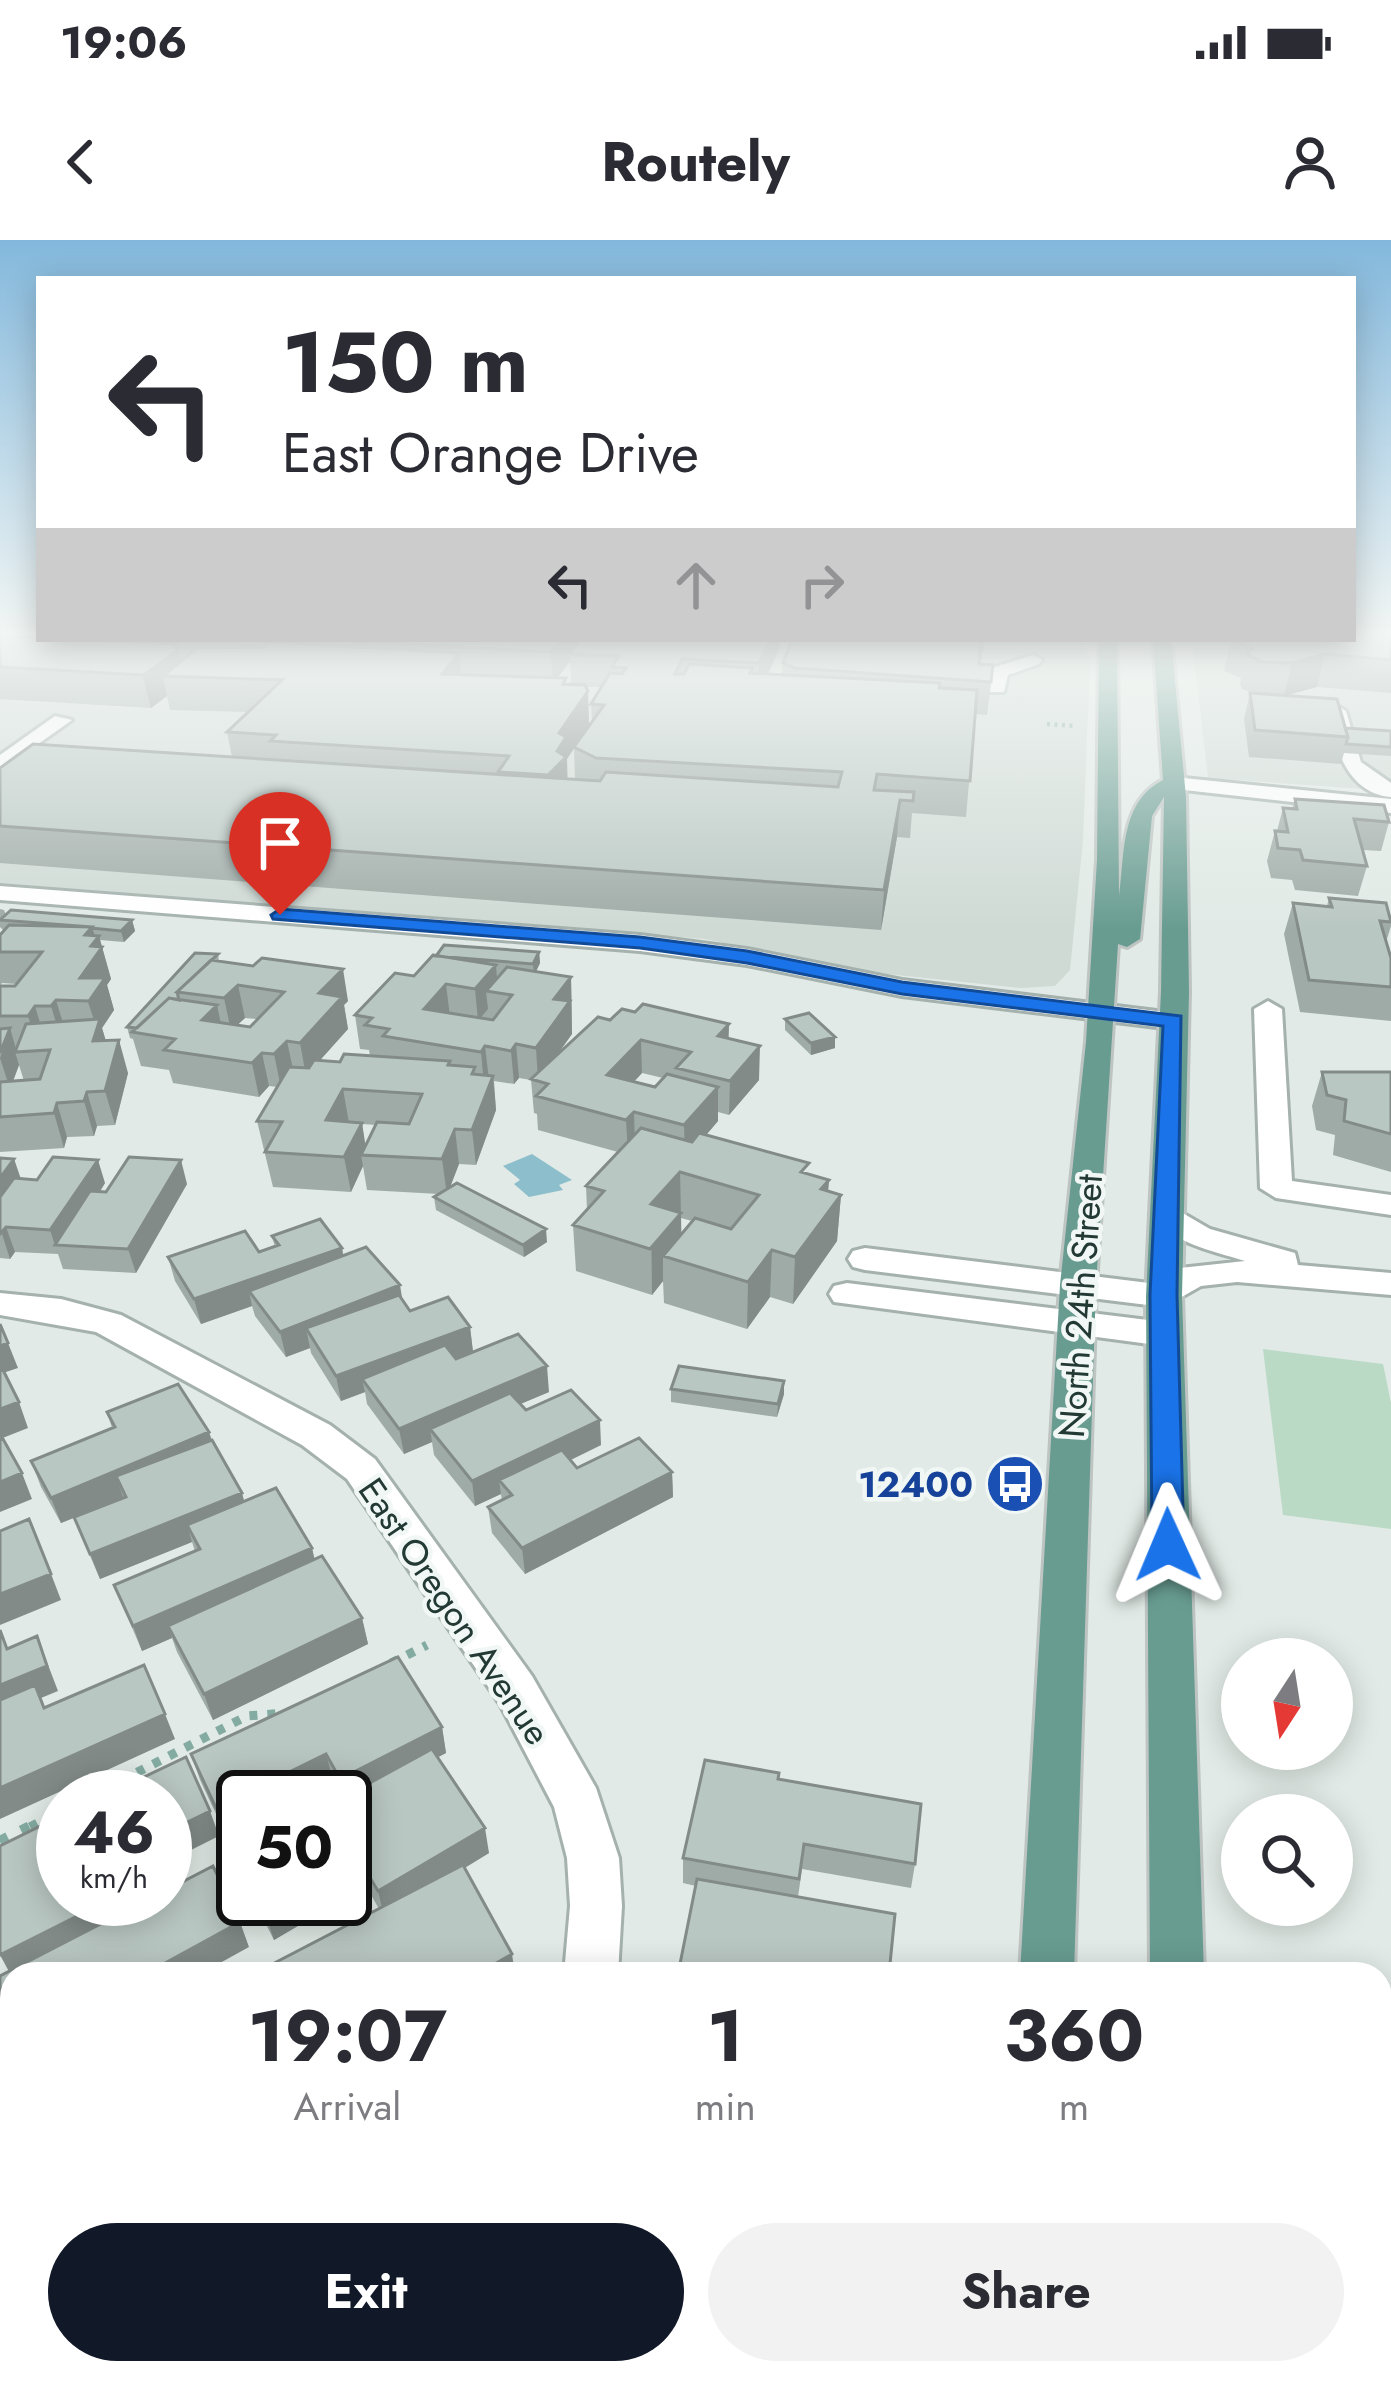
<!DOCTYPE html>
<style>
:root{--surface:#fff;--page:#f2f2f3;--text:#2b2b33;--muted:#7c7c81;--accent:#111827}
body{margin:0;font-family:Jost,sans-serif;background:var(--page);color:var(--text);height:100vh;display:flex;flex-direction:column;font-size:45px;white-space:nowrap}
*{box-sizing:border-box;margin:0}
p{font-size:39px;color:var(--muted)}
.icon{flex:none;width:66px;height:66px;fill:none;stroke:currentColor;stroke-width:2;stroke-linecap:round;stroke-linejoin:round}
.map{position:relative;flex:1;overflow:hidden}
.panel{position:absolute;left:0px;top:1722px;width:1392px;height:423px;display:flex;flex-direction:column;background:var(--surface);border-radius:36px 36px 0 0;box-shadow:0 6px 30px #0003}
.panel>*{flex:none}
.top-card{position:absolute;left:36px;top:36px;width:1320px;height:366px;border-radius:0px;box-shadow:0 6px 30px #0003;background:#fff;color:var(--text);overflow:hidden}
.needle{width:78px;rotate:192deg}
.tools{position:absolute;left:1221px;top:1398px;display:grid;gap:24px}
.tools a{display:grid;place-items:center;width:132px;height:132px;border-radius:50%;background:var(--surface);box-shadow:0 6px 30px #0003;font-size:60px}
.speed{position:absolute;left:36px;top:1530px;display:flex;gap:24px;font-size:60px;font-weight:700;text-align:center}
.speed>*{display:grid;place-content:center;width:156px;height:156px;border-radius:50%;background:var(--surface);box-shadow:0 6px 30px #0003;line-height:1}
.speed small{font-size:30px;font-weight:400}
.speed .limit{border:6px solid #111;border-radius:18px;background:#fff;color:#111}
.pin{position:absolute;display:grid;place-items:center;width:102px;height:102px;color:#fff;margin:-123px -51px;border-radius:50% 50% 50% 0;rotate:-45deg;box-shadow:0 0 12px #0007}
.pin .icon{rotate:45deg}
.me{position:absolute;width:132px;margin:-66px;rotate:359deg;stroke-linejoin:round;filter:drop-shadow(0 0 9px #0008)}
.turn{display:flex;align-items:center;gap:42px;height:252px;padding:0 48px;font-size:54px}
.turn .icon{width:156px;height:156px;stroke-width:2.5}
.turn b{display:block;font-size:84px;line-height:102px}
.lanes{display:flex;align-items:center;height:114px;padding:0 48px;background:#0003;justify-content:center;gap:60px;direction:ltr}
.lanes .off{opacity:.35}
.eta{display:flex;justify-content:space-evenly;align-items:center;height:204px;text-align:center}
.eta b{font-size:72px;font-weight:700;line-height:84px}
.cta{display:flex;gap:24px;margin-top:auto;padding:24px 48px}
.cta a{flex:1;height:138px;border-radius:72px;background:var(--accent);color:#fff;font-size:48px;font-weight:700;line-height:138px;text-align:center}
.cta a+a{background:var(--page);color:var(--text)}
.status{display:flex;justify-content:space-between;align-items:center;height:84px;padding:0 60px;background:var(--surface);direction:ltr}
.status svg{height:33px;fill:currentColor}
header{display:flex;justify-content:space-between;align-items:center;height:156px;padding:0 48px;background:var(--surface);font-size:54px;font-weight:700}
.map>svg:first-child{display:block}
.built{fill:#cfdad5}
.green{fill:#bbdac5}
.water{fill:#8cbfcb}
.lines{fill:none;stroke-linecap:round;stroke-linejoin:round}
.minor-casing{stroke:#a4b1ad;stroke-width:6}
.major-casing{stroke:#bdc4c2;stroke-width:6}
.path-far2{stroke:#83aba1;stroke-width:4.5;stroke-dasharray:3 4.5;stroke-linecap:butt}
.path-far1{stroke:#83aba1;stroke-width:9;stroke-dasharray:8 10;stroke-linecap:butt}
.path{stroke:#83aba1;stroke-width:12;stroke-dasharray:9 15;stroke-linecap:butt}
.minor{fill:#fff;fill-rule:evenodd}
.major{fill:#689c91;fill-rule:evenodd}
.wall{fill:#9faba7;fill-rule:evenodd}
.shaded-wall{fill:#828b88}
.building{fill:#b9c7c2;stroke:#828b88;stroke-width:3}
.route{fill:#1a73e8;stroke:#114b97;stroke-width:3}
.labels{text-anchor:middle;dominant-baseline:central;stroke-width:9;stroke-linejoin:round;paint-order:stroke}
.street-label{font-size:36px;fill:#223934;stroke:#f1f7f4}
.transit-label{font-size:36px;font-weight:bold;fill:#164399;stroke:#f1f7f4;text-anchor:end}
</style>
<div class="status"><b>19:06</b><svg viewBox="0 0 49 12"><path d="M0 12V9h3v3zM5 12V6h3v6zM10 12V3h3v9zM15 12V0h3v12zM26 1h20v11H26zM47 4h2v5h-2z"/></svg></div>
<header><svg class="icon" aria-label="back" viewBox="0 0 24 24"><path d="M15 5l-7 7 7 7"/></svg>Routely<svg class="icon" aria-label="person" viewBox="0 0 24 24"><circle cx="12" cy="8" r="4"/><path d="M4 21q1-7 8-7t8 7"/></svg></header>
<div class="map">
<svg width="1391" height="2143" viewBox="0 0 1391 2143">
<rect width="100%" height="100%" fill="#e1eae6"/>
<!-- built -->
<path class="built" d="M0,390L39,399H1082L1090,422L1083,600L1070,730L1055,746L1021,748L859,731L705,699L0,643Z
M1353,390H1391V551L1208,538L1192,399H1353Z"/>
<!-- green -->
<path class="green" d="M1263,1109L1383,1124L1391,1163V1289L1283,1275Z"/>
<!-- water -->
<path class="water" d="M532,914L572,940L559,945L563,950L529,957L514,944L520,940L503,926Z"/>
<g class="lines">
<defs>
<path id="minor" d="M1033,415L1042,420L1039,424L1008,435L1004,452H990L992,428Z
M1336,465L1346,471L1361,522L1391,543V557C1346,553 1336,507 1326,471Z
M55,476L72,480L0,531V515Z
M1174,537L1391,559V573L1166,548L1163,543Z
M0,646L640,695L747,709L902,740L1173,773L1187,781L1173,789L902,756L747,725L640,711L0,660Z
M1268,761L1282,769L1292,941L1391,955V975L1276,958L1260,948L1254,769Z
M1167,964L1210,989L1295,1013L1298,1025L1391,1033V1055L1237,1042L1201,1046L1164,1067L865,1030L853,1027L848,1019L853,1011L865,1008L1157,1044L1180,1028L1245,1021C1210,1010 1174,1004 1150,974Z
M847,1043L1164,1082L1177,1086L1182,1094L1177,1102L1164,1106L834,1062L829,1054L834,1046Z
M0,1053L61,1059L121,1075L330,1185L375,1219L532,1436L596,1548L619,1618L622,1666L618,1734H564L570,1666L567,1618L554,1567L500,1464L347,1239L302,1205L96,1092L0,1075Z
M458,2133H524L521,2143H455Z"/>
<path id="major" d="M1099,399H1117L1119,657C1125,614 1120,562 1163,540L1153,399H1171L1186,557L1189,752L1182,1056L1204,1734H1150L1146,1056L1161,752L1164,557L1152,576L1140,699L1127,707L1118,704L1096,1045L1074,1734H1020L1060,1045L1086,802L1097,620Z
M997,2133H1063L1062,2143H996Z
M1152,2133H1218V2143H1152Z"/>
</defs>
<!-- minor casing -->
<use href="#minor" class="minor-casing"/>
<!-- major casing -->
<use href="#major" class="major-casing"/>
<!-- path-far2 -->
<path class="path-far2" d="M1047,484L1077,486"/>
<!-- path-far1 -->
<path class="path-far1" d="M391,1423L427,1405
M89,1557L247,1476L285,1473
M30,1587L63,1570"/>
<!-- path -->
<path class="path" d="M0,1602L36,1584"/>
<!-- minor -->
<use href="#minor" class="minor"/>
<!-- major -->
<use href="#major" class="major"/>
</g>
<!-- wall -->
<path class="wall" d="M0,390H39V399H780L779,409L768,434H782L783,423L792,399H985L982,420L980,421L979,424L993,425L987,475L975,474L966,577L912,573L910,598L897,597L881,690L0,623V528L232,517L227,492L248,472L170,470L167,456L151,468L0,459ZM570,421L571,444H566L558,437ZM586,447H601L591,464L592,481L589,485L588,451ZM574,509L575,540L567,539V519Z
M1391,394V453L1317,447L1286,455L1345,488L1391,491V516L1344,513L1341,524L1249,517L1244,479L1250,453H1253L1242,449L1240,444L1241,438L1224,431L1231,399Z
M1295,559L1389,582L1381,611L1363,610L1367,626L1358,656L1295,650L1292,640L1271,638L1267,621L1275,591H1277L1283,568L1292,569Z
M1329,658L1391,678V686L1386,702L1391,718V781L1300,772L1284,694L1293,663L1327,666Z
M0,669L4,670L6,675L132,680L135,691L124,702L100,700L111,739L107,745L114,770L102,788L106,801L128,833L115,885L97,886L94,896L67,897L64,908L0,912V746H15L17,744L2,743L0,746V695L4,691L0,687ZM19,825L24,841H13Z
M539,712L540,723L536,732L571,737L572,794L558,814L610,780L635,772L729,784L728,799L759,840L729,875L718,872V881L706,895L808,934L829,940L828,951L841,955L837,1001L793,1064L770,1057L747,1089L664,1063L663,1041L652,1055L576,1031L573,985L587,970L586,946L618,912L538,890L537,874L534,873L531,840L519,838L514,844L494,841L496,870L476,925L459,924L450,947L547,1002L524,1017L436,970L434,957L439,954L367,950L363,926L351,952L273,947L257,881L277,847L269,846L259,857L173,843L169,830L141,826L133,799L130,798L127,787L218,714L219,721L348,761L344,765L348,789L320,820L340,822L370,816L369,810L360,809L355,775L414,736L433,715ZM245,778L257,779L250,787L237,785ZM642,833L663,838L655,847L634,842ZM362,884L376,885L365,906ZM681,978L692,981L681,994Z
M785,779L835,797V808L811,815L785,790Z
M1322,832H1391V932L1333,915L1335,895L1316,890L1312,866Z
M0,918L14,919L21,939L105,943L100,952L187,944L136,1033L63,1029L58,1014L15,1012L10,1019L0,1018Z
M272,996L342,1008L343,1015L402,1060L410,1071L470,1087L473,1112L549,1152L520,1164L526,1170L601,1205L571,1220L577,1228L672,1232L673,1257L525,1334L492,1293L488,1267L502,1261L501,1254L475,1266L434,1215L432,1202L404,1214L367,1164L365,1152L341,1161L311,1113L310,1108L286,1117L255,1076L252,1066L201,1084L175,1041L168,1017L259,1012L275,1007Z
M671,1149L784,1154L777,1177L671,1162Z
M107,1172L209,1192L212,1200L244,1261L312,1308L314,1319L362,1378L368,1404L213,1480L177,1412L172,1398L142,1411L114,1345L195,1311L192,1302L100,1339L74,1278L61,1283L41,1247L31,1221L112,1188Z
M1014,1220L1021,1239L1019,1252L1010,1251Z
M442,1487L446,1513L438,1517L489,1613L465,1628L379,1669L366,1646L345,1659V1557H342L333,1540L225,1593L200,1540L191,1514Z
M778,1540L915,1624L911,1648L802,1629L798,1657L889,1734H678L696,1646L683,1643V1618Z
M253,1659H344L274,1700Z"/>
<!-- shaded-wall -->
<path class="shaded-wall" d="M133,399H176L184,437L163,436L167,456L151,468Z
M354,399H384L368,402L369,415L357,428Z
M561,399H586L570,414V421L553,444L551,412Z
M770,399H780L779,409L758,456L759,423Z
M459,413L462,446L442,434Z
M1325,414L1317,447L1284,456L1292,423Z
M588,451L589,485L567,519L568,553L550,571L548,535L557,511L559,493Z
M900,560L897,597L881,690L884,650Z
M132,680L135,691L124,702L121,691Z
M92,687L96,700L99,696L111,739L107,745L114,770L102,788L109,812L93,801L97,789L80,738L85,695Z
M539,712L540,723L534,735L533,724Z
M496,725L498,753L486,751L488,769L478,781L475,749Z
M343,729L348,761L344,765L348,789L306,836L300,803L319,753Z
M571,737L572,794L538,841L536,808L554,759Z
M446,744L450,777L424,769Z
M238,745L245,778L231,791L224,758Z
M56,760L66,793L61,799L51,766Z
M217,765L224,798L202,780Z
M35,766L45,799L38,809L28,776Z
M729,784L728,818L718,796Z
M10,788L17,812H15L19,825L10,849L0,818Z
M835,797V808L811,815V803Z
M119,800L128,833L115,885L105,851Z
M641,800L642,833L608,869L607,835Z
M287,801L294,834L281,848L274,814Z
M516,804L519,838L514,844L511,811Z
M485,806L489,840L484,845L481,812Z
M760,806L759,840L729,875L730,841Z
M262,813L269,846L259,857L252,823Z
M493,836L496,870L476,925L472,890Z
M718,847V881L685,920L684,885Z
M343,849L349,883L326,880Z
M87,852L97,886L94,896L84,861Z
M57,863L67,897L64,908L54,873Z
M634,872L635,906L628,914L626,880Z
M362,883L367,915H361L363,926L351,952L344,917Z
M455,889L459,924L447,955L442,919Z
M14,919L22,943L0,974V938Z
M98,920L105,943L64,1005H55L50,990Z
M181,920L187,944L136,1033L128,1009Z
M680,932L682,1019L663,1016V1041L652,1055L651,964Z
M829,940L826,975L841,955L837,1001L793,1064L795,1017L821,949Z
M6,987L15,1012L10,1019L2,994Z
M546,989L547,1002L524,1017L523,1005Z
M342,1008L346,1033L249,1051L252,1066L201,1084L194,1059Z
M772,1010L770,1057L747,1089L748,1042Z
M400,1045L404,1070L306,1088L310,1108L286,1117L280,1092Z
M470,1087L473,1112L371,1150L362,1139L365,1152L341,1161L336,1136Z
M8,1103L18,1128L0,1134V1106Z
M547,1126L549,1152L438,1199L430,1189L432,1202L404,1214L399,1189Z
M784,1141V1154L777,1177L778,1164Z
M19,1162L28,1188L0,1199V1169Z
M600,1180L601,1205L508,1250L499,1240L501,1254L475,1266L472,1241Z
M209,1192L216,1217L116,1236L123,1257L61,1283L51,1258Z
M672,1232L673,1257L525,1334L522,1308Z
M22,1233L32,1259L0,1272V1242Z
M242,1253L249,1279L187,1285L192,1302L100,1339L90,1314Z
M40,1305L61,1360L0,1385V1354Z
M312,1308L318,1334L168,1386L172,1398L142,1411L133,1386Z
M362,1378L368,1404L213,1480L204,1454Z
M37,1396L58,1451L41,1458L55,1494L0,1476V1445Z
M165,1474L175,1499L0,1579V1548Z
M442,1487L446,1513L347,1565L340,1539Z
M326,1514L333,1540L298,1557H243V1584L225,1593L216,1568Z
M210,1571L219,1596L165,1623V1593Z
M485,1588L489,1613L384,1676L378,1651Z
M360,1621L366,1646L345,1659V1630Z
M111,1659H142L147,1671L12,1737L0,1715Z
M294,1659H344L274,1700L266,1676Z
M240,1682L249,1707L200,1734H145Z
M512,1714L515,1734H477Z
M126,2133H172L155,2143H109Z"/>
<!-- building -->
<path class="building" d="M1353,390H1378L1391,394V420L1325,414L1292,423L1262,422L1250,416L1247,412L1253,408L1231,399H1353Z
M0,396L172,404L178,410L144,435L0,427Z
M371,399H561L551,412L368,402Z
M580,399H770L759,423L682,419L675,434H684L689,424L752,428L750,433L940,443L939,448L977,450L970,541L877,534L874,550L914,552L913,561L900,560L884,650L0,586V528L33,504L600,541L606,532L838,547L842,532L596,518L574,507L604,465L591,464L610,433L622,434L626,428L612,427L619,416L570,414Z
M792,399H981L979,424L993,425L991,442L795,428L783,423Z
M270,402L459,413L442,434L566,438L563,444L585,445L588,451L559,493L566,497L557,511L566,517L548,535L498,532L509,516L270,501L276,495L227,492L282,440L163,436L197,408L264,407Z
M1250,453L1337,459L1348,497L1255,490Z
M1345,488L1391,491V507L1346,504L1348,497Z
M1295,559L1384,565L1389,582L1354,579L1367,626L1303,620L1300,610L1278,608L1275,591L1288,592L1283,568L1297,569Z
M1329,658L1386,663L1391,682L1380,681L1391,718V747L1309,740L1293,663L1332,667Z
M11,670L132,680L121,691L91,688L92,687L0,680Z
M9,685L92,687L85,695L99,696L91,706L102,707L80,738H105L89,761L56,760L51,766H35L28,776H0V746H15L42,712H0V695Z
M444,705L539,712L533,724L436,716Z
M195,713L218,714L177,752L179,760L169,758L137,788L127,787Z
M433,715L496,725L475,749L446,744L424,769L493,780L512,755L486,751L507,727L571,737L554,759L570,761L536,808L516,804L511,811L485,806L481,812L383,796L389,789L365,785L372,778L355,775L395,733L414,736Z
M262,718L343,729L319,753L342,757L300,803L287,801L274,814L262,813L252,823L164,810L175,799L132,792L169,758L217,765L202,780L250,787L284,752L238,745L224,758L177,752L211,720L253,726Z
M643,764L729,784L718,796L760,806L730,841L676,828L691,812L641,800L607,835L655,847L667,834L718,847L684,885L634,872L626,880L536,856L548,844L531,839L598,777L610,780L622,769L635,772Z
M809,773L835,797L811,803L785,779Z
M100,779L93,801L119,800L105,851L87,852L84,861L57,863L54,873L0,877V842L40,839L50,810L15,812L26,784Z
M10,788L0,813V789Z
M344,814L450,821L448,825L475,827L472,834L493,836L472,890L455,889L442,919L361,915L377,882L409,884L422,854L343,849L326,880L362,883L344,917L265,912L282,882L257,881L289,827L309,828L314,820L340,822Z
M1322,832H1391V894L1344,881L1346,860L1327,855Z
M641,888L692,902L699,893L809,923L801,932L829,940L821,949L841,955L795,1017L772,1010L748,1042L663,1016L695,978L731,989L759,955L680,932L651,964L681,973L650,1009L573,985L604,951L586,946Z
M53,917L98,920L50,990L6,987L0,994V957L14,938L37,940Z
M129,917L181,920L128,1009L55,1005L90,951L106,952Z
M0,918L14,919L0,938Z
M457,943L546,989L523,1005L434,957Z
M320,979L342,1008L194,1059L168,1017L245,991L259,1012L279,1005L272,996Z
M366,1007L400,1045L280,1092L249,1051Z
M399,1055L410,1071L448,1057L470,1087L336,1136L306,1088Z
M0,1084L8,1103L0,1106Z
M518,1094L547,1126L399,1189L362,1139L445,1105L456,1119Z
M679,1126L784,1141L778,1164L671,1149Z
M3,1130L19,1162L0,1169V1131Z
M178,1144L209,1192L51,1258L31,1221L115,1187L107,1172Z
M571,1150L600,1180L472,1241L430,1189L510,1153L526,1170Z
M639,1198L672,1232L522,1308L488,1267L512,1255L499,1240L562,1210L577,1228Z
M3,1199L22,1233L0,1242V1200Z
M212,1200L242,1253L90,1314L74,1277L126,1257L116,1236Z
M1014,1220L1023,1222L1021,1239L1013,1238Z
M276,1248L312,1308L133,1386L114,1345L200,1309L187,1285Z
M29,1279L51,1334L0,1354V1291Z
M322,1316L362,1378L204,1454L168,1386Z
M0,1390L7,1409L37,1396L47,1426L0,1445Z
M398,1417L442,1487L340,1539L326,1514L216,1568L191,1514Z
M144,1425L165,1474L0,1548V1460L35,1445L44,1468Z
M432,1509L485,1588L378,1651L360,1621L345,1630L344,1557Z
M186,1517L210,1571L165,1593V1557H102Z
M705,1520L779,1533L778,1539L921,1564L915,1624L804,1604L799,1639L683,1618Z
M63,1575V1659H111L0,1715V1606Z
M243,1612V1632L235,1616Z
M463,1625L512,1714L477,1734H262L261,1730Z
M213,1626L240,1682L145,1734H12L11,1848L0,1814V1736L149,1659H165V1651Z
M697,1639L895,1674L889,1734H835L810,1729L809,1734H678Z
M257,1659H294L266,1676Z
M12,2037V2106L0,2053V2044Z
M18,2133H126L109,2143H20Z
M271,2133H328L332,2143H257Z
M573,2133H657L704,2143H571Z
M176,2134L179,2143H163Z"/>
<!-- sky -->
<linearGradient id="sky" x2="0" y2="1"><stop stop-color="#83b8dc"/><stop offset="0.57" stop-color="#f2f6f4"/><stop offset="1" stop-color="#f2f6f4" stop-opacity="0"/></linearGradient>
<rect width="1391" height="690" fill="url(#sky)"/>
<!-- route -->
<path class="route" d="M280,669L640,697L747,711L902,742L1181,776L1177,1055L1184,1305L1180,1313H1157L1152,1305L1150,1055L1163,786L902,754L747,723L640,708L273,679L271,675Z"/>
<!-- icons -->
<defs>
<symbol id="bus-disc" viewBox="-11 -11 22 22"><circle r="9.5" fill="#1a4fb4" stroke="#f1f7f4"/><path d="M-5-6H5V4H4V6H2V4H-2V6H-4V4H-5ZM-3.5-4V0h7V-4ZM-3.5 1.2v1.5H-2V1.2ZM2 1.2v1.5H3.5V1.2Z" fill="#fff"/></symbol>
</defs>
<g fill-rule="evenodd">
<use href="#bus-disc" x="982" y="1211" width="66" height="66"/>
</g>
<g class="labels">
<!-- street labels -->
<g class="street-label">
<text transform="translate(1080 1066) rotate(-86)">North 24th Street</text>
<text transform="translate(455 1371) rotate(56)">East Oregon Avenue</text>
</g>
<!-- transit labels -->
<g class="transit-label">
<text x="973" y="1244">12400</text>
</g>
</g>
</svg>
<div class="tools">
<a><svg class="needle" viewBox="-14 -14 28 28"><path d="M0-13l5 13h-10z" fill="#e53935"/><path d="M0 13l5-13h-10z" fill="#7c7c81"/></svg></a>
<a><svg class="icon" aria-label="search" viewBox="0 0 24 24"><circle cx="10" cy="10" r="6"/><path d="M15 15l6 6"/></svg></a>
</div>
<div class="speed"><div>46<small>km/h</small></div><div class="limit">50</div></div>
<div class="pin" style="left:280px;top:675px;background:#d93025"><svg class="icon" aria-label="arrive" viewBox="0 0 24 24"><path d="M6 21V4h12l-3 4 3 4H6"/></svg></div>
<svg class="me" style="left:1168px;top:1305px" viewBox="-20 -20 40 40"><path d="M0-17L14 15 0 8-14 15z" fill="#1a73e8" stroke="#fff" stroke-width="4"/></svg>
<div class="top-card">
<div class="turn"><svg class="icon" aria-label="left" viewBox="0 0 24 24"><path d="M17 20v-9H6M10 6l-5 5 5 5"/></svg><div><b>150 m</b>East Orange Drive</div></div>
<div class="lanes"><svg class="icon" aria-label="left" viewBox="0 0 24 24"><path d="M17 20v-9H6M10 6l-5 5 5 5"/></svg><svg class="icon off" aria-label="ahead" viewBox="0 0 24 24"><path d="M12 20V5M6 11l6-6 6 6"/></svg><svg class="icon off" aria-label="right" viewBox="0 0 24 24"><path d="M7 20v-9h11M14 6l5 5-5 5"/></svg></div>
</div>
<section class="panel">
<div class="eta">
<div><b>19:07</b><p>Arrival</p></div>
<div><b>1</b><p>min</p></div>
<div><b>360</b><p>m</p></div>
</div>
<div class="cta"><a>Exit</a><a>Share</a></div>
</section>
</div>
